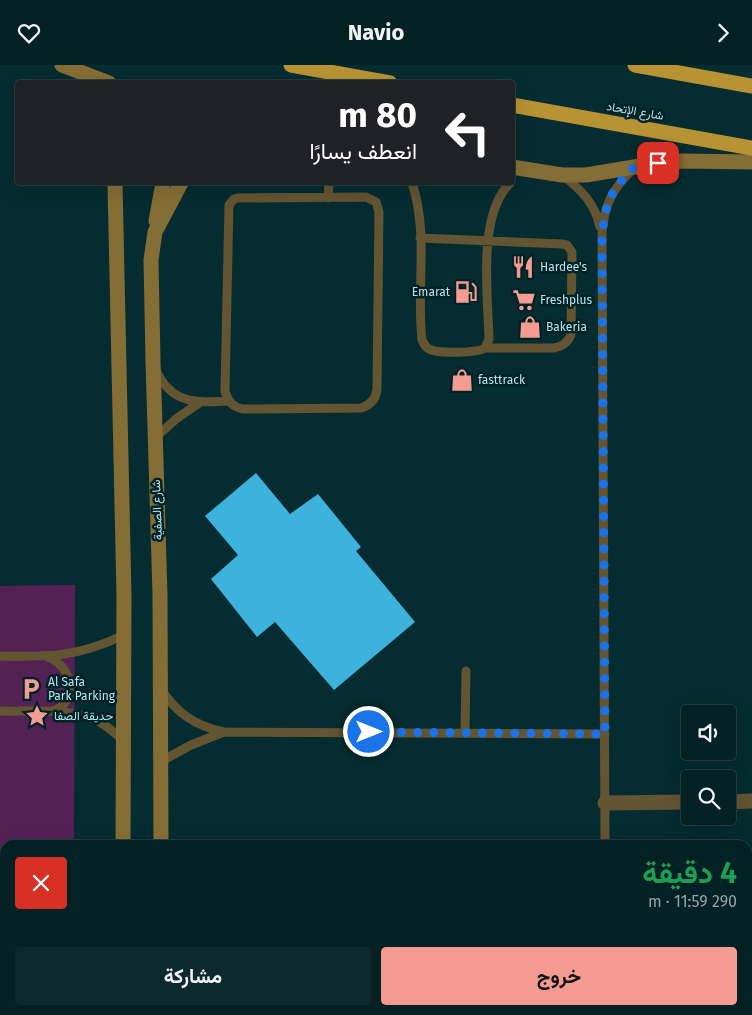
<!DOCTYPE html>
<html lang="ar">
<meta charset="utf-8">
<style>
:root{--surface:#042124;--page:#0d292c;--text:#f1f3f6;--muted:#97a3a6;--line:#253e41;--accent:#f59c92}
body{margin:0;font-family:"Fira Sans",Vazirmatn,sans-serif;background:var(--page);color:var(--text);direction:rtl;height:100vh;display:flex;flex-direction:column;font-size:19px;white-space:nowrap}
*{box-sizing:border-box;margin:0}
p{font-size:16px;color:var(--muted)}
.icon{flex:none;width:28px;height:28px;fill:none;stroke:currentColor;stroke-width:2;stroke-linecap:round;stroke-linejoin:round}
.map{position:relative;flex:1;overflow:hidden;direction:ltr}
.panel{position:absolute;left:0px;top:775px;width:752px;height:175px;display:flex;flex-direction:column;background:var(--surface);border-radius:15px 15px 0 0;box-shadow:0 5px 20px #0002,0 0 0 1px var(--line);direction:rtl}
.panel>*{flex:none}
.banner{position:absolute;left:15px;top:15px;width:500px;height:105px;border-radius:5px;box-shadow:0 5px 20px #0002,0 0 0 1px var(--line);direction:rtl;background:#202124;color:#fff;overflow:hidden}
.tools{position:absolute;left:681px;top:640px;display:grid;gap:10px}
.tools a{display:grid;place-items:center;width:55px;height:55px;border-radius:5px;background:var(--surface);box-shadow:0 5px 20px #0002,0 0 0 1px var(--line);font-size:25px}
.pin{position:absolute;display:grid;place-items:center;width:42px;height:42px;color:#fff;margin:-21px;border-radius:10px;box-shadow:0 2px 8px #0006}
.me{position:absolute;width:55px;margin:-28px;rotate:90deg;stroke-linejoin:round;filter:drop-shadow(0 0 4px #0008)}
.turn{display:flex;align-items:center;gap:18px;height:105px;padding:0 15px;font-size:22px}
.turn .icon{width:65px;height:65px;stroke-width:2.5}
.turn b{display:block;font-size:35px;line-height:42px}
.round{display:grid;place-items:center;flex:none;width:52px;height:52px;border-radius:5px;background:var(--page)}
.head{display:flex;align-items:center;justify-content:space-between;height:85px;padding:0 15px}
h1{font-size:30px;font-weight:700;line-height:38px;color:#1e9e55}
.primary-button{display:flex;gap:10px;margin-top:auto;padding:10px 15px}
.primary-button a{flex:1;height:58px;border-radius:5px;background:var(--accent);color:#111;font-size:20px;font-weight:700;line-height:58px;text-align:center}
.primary-button a+a{background:var(--page);color:var(--text)}
header{display:flex;justify-content:space-between;align-items:center;height:65px;padding:0 15px;background:var(--surface);font-size:22px;font-weight:700}
.map>svg:first-child{display:block}
.green{fill:#542155}
.building{fill:#3db2dd}
.lines{fill:none;stroke-linecap:round;stroke-linejoin:round}
.lane{stroke:#635432;stroke-width:9}
.street{stroke:#635432;stroke-width:15}
.secondary{stroke:#856e35;stroke-width:15}
.highway{stroke:#b89333;stroke-width:15}
.route{stroke:#1a73e8;stroke-width:9;stroke-dasharray:0 16.2}
.labels{text-anchor:middle;dominant-baseline:central;stroke-width:5;stroke-linejoin:round;paint-order:stroke}
.street-label{font-size:12px;fill:#b3e5ec;stroke:#002226}
.poi-label{font-size:12px;fill:#b3e5ec;stroke:#002226;text-anchor:start}
</style>
<header><svg class="icon" aria-label="forward" viewBox="0 0 24 24"><path d="M9 5l7 7-7 7"/></svg>Navio<svg class="icon" aria-label="heart" viewBox="0 0 24 24"><path d="M12 20l-8-8c-3-5 5-10 8-4 3-6 11-1 8 4z"/></svg></header>
<div class="map">
<svg width="752" height="950" viewBox="0 0 752 950">
<rect width="100%" height="100%" fill="#052c30"/>
<!-- green -->
<path class="green" d="M75,520L74,780H5V945H73V950H0V521Z"/>
<!-- building -->
<path class="building" d="M256,408L290,449L318,429L361,482L356,486L415,557L334,625L275,557L257,572L211,514L238,490L205,451Z"/>
<g class="lines">
<!-- lane -->
<path class="lane" d="M563,111C582,125 595,139 600,162
M412,118C429,168 416,223 422,275C424,279 425,282 429,284C438,289 477,288 485,283L489,274C488,230 477,151 510,118
M366,132L376,137L379,147L377,324C376,334 371,340 361,343L243,344C233,342 228,337 225,326L229,140L234,134L238,133Z
M328,133L329,118
M420,173L562,179L567,180L572,187L571,270C567,278 563,281 554,283H485
M156,305C171,339 196,338 229,336
M155,373L176,354L199,338
M0,591C50,592 78,592 124,570
M48,592C72,601 80,636 53,646
M161,624C177,649 196,661 224,667L605,669
M0,646C29,647 72,642 98,656C107,661 115,668 123,675
M465,668L466,606
M160,697L191,680L224,667
M605,780L602,169C604,139 613,123 634,103
M606,945V950"/>
<!-- street -->
<path class="street" d="M728,737L752,736
M605,738L690,737
M175,945L178,950"/>
<!-- secondary -->
<path class="secondary" d="M62,0L109,18
M512,102L562,110H586L658,98L683,96L752,97
M115,118L124,531L123,780
M156,156L163,118
M161,780L160,530L153,296L151,195L155,167L181,118
M120,950L121,945
M159,950V945"/>
<!-- highway -->
<path class="highway" d="M291,0L390,18
M635,0L752,21
M512,40L752,83"/>
</g>
<g class="lines">
<!-- route -->
<path class="route" d="M369,667L605,669L602,178C603,152 607,128 627,110C629,108 632,103 635,102C641,99 651,99 658,98"/>
</g>
<!-- icons -->
<defs>
<symbol id="restaurant-bare" viewBox="-9 -9 18 18"><path d="M-5-6h1v4h1v-4h1v4h1v-4h1v5L-1.5 .5V6h-2V.5L-5-1ZM5-6V6H3V1.5H1.5Q1.5-4 5-6Z" fill="#f59c92" stroke="#002226" stroke-width="2.5" paint-order="stroke"/></symbol>
<symbol id="fuel-bare" viewBox="-9 -9 18 18"><path d="M-5.5-6h7V0h2V4h1.3V-2.5L3-4.5l.8-.8L6-3V5H2.5V1h-1V6h-7ZM-4.2-4.7v3.2H.2V-4.7Z" fill="#f59c92" stroke="#002226" stroke-width="2.5" paint-order="stroke"/></symbol>
<symbol id="supermarket-bare" viewBox="-9 -9 18 18"><path d="M-6-5.5h2.5l.6 2H6L4.5 2H-2.5L-4.4-4H-6ZM-1.5 3.2a1.3 1.3 0 1 0 .1 0ZM3 3.2a1.3 1.3 0 1 0 .1 0Z" fill="#f59c92" stroke="#002226" stroke-width="2.5" paint-order="stroke"/></symbol>
<symbol id="shop-bare" viewBox="-9 -9 18 18"><path d="M-5-2.5h2.3a2.7 3.5 0 0 1 5.4 0H5L5.5 6h-11ZM-1.5-2.5h3a1.5 2.3 0 0 0-3 0Z" fill="#f59c92" stroke="#002226" stroke-width="2.5" paint-order="stroke"/></symbol>
<symbol id="parking-bare" viewBox="-9 -9 18 18"><path d="M-3.5-5.5H1a3.5 3.5 0 0 1 0 7H-1V5.5H-3.5ZM-1-3.4V-.6H.8a1.4 1.4 0 0 0 0-2.8Z" fill="#f59c92" stroke="#002226" stroke-width="2.5" paint-order="stroke"/></symbol>
<symbol id="sight-bare" viewBox="-9 -9 18 18"><path d="M0-6L1.8-2.2L6-1.7L2.9 1.2L3.7 5.4L0 3.3L-3.7 5.4L-2.9 1.2L-6-1.7L-1.8-2.2Z" fill="#f59c92" stroke="#002226" stroke-width="2.5" paint-order="stroke"/></symbol>
</defs>
<g fill-rule="evenodd">
<use href="#restaurant-bare" x="507" y="186" width="32" height="32"/>
<use href="#fuel-bare" x="450" y="211" width="32" height="32"/>
<use href="#supermarket-bare" x="508" y="219" width="32" height="32"/>
<use href="#shop-bare" x="514" y="246" width="32" height="32"/>
<use href="#shop-bare" x="446" y="299" width="32" height="32"/>
<use href="#parking-bare" x="15" y="608" width="32" height="32"/>
<use href="#sight-bare" x="21" y="635" width="32" height="32"/>
</g>
<g class="labels">
<!-- street labels -->
<g class="street-label">
<text transform="translate(635 46) rotate(10)">شارع الإتحاد</text>
<text transform="translate(157 445) rotate(-92)">شارع الصفية</text>
</g>
<!-- poi labels -->
<g class="poi-label">
<text x="540" y="202">Hardee's</text>
<text x="450" y="227" text-anchor="end">Emarat</text>
<text x="540" y="235">Freshplus</text>
<text x="546" y="262">Bakeria</text>
<text x="478" y="315">fasttrack</text>
<text x="48" y="617">Al Safa<tspan x="48" dy="14">Park Parking</tspan></text>
<text x="54" y="651">حديقة الصفا</text>
</g>
</g>
</svg>
<div class="tools">
<a><svg class="icon" aria-label="sound" viewBox="0 0 24 24"><path d="M4 9h4l5-4v14l-5-4H4zM17 9q2 3 0 6"/></svg></a>
<a><svg class="icon" aria-label="search" viewBox="0 0 24 24"><circle cx="10" cy="10" r="6"/><path d="M15 15l6 6"/></svg></a>
</div>
<div class="pin" style="left:658px;top:98px;background:#d93025"><svg class="icon" aria-label="arrive" viewBox="0 0 24 24"><path d="M6 21V4h12l-3 4 3 4H6"/></svg></div>
<svg class="me" style="left:369px;top:667px" viewBox="-20 -20 40 40"><circle r="17" fill="#1a73e8" stroke="#fff" stroke-width="3"/><path d="M0-11L8 9 0 5-8 9z" fill="#fff"/></svg>
<div class="banner">
<div class="turn"><svg class="icon" aria-label="left" viewBox="0 0 24 24"><path d="M17 20v-9H6M10 6l-5 5 5 5"/></svg><div><b>80 m</b>انعطف يسارًا</div></div>
</div>
<section class="panel">
<div class="head"><div><h1>4 دقيقة</h1><p>290 m · 11:59</p></div><a class="round" style="background:#d93025;color:#fff"><svg class="icon" aria-label="close" viewBox="0 0 24 24"><path d="M6 6l12 12M18 6L6 18"/></svg></a></div>
<div class="primary-button"><a>خروج</a><a>مشاركة</a></div>
</section>
</div>
